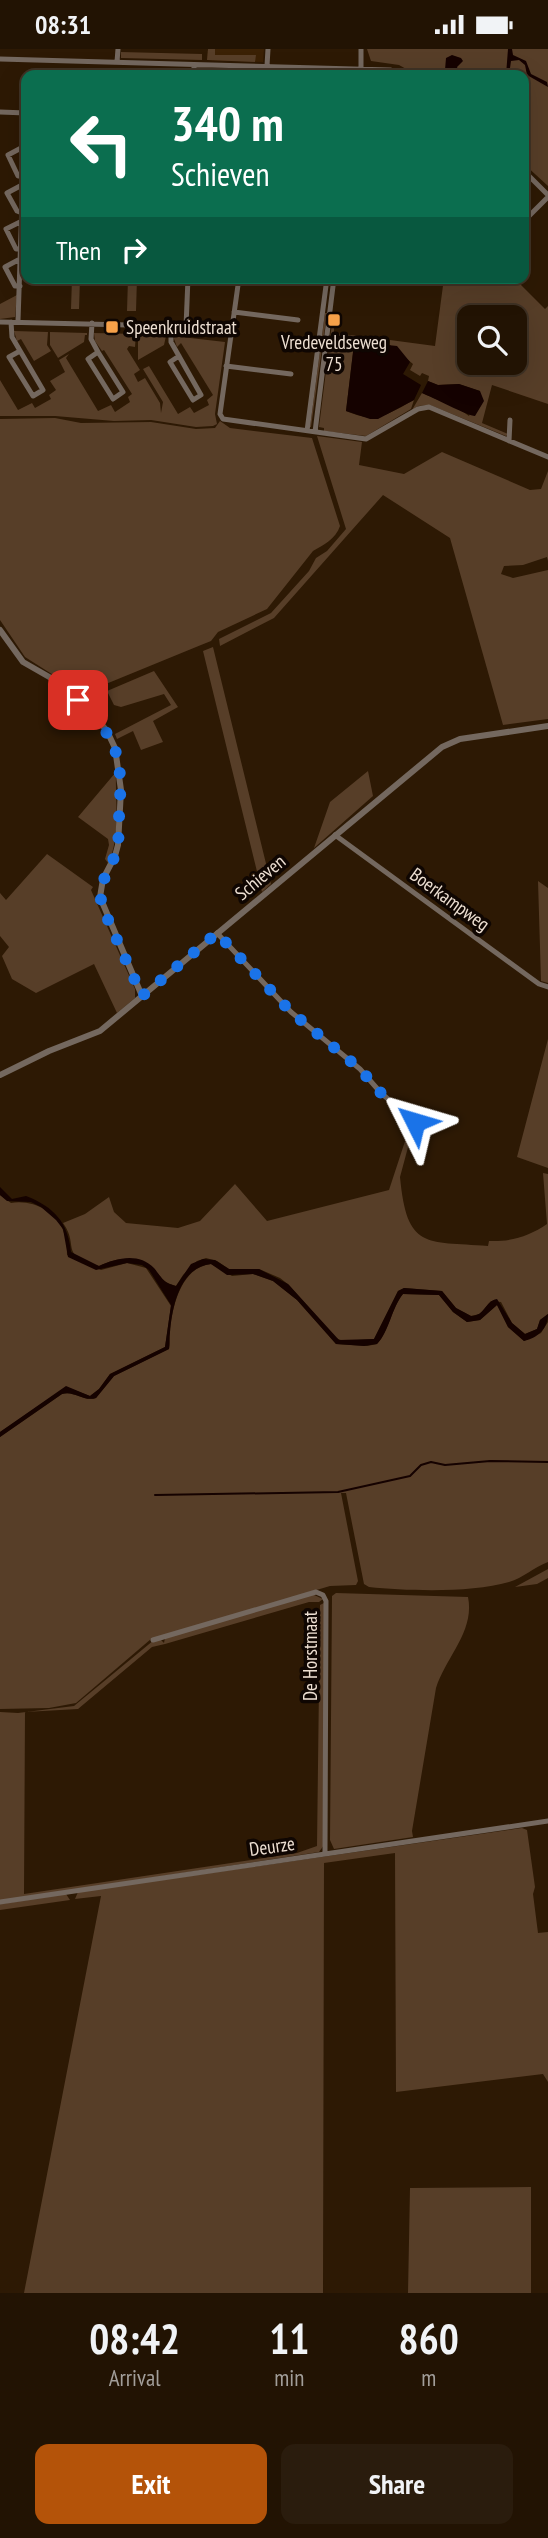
<!DOCTYPE html>
<style>
:root{--surface:#221303;--page:#2a1c0d;--text:#f1f3f6;--muted:#a29e9a;--line:#3f3225;--accent:#b45309}
body{margin:0;font-family:"PT Sans Narrow",sans-serif;background:var(--page);color:var(--text);height:100vh;display:flex;flex-direction:column;font-size:26px;white-space:nowrap}
*{box-sizing:border-box;margin:0}
p{font-size:23px;color:var(--muted)}
.icon{flex:none;width:38px;height:38px;fill:none;stroke:currentColor;stroke-width:2;stroke-linecap:round;stroke-linejoin:round}
.map{position:relative;height:2244px;overflow:hidden}
.details{display:flex;flex-direction:column;background:var(--surface);flex:1}
.details>*{flex:none}
.guide{position:absolute;left:21px;top:21px;width:508px;height:214px;border-radius:14px;box-shadow:0 7px 28px #0002,0 0 0 2px var(--line);background:#0b6e4f;color:#fff;overflow:hidden}
.buttons{position:absolute;left:457px;top:256px;display:grid;gap:14px}
.buttons a{display:grid;place-items:center;width:70px;height:70px;border-radius:14px;background:var(--surface);box-shadow:0 7px 28px #0002,0 0 0 2px var(--line);font-size:35px}
.pin{position:absolute;display:grid;place-items:center;width:60px;height:60px;color:#fff;margin:-30px;border-radius:14px;box-shadow:0 4px 10px #0006}
.me{position:absolute;width:77px;margin:-38px;rotate:310deg;stroke-linejoin:round;filter:drop-shadow(0 0 5px #0008)}
.turn{display:flex;align-items:center;gap:24px;height:147px;padding:0 35px;font-size:32px}
.turn .icon{width:91px;height:91px;stroke-width:2.5}
.turn b{display:block;font-size:49px;line-height:60px}
.then{display:flex;align-items:center;height:66px;padding:0 35px;background:#0003;gap:14px;font-size:26px}
.eta{display:flex;justify-content:space-evenly;align-items:center;height:119px;text-align:center}
.eta b{font-size:42px;font-weight:700;line-height:49px}
.primary-button{display:flex;gap:14px;margin-top:auto;padding:14px 35px}
.primary-button a{flex:1;height:80px;border-radius:14px;background:var(--accent);color:#fff;font-size:28px;font-weight:700;line-height:80px;text-align:center}
.primary-button a+a{background:var(--page);color:var(--text)}
.status{display:flex;justify-content:space-between;align-items:center;height:49px;padding:0 35px;background:var(--surface);direction:ltr}
.status svg{height:19px;fill:currentColor}
.map>svg:first-child{display:block}
.built{fill:#3b2105}
.green{fill:#573e28;fill-rule:evenodd}
.water{fill:#150200}
.lines{fill:none;stroke-linecap:round;stroke-linejoin:round}
.stream{stroke:#150200;stroke-width:2}
.pedestrian{stroke:#74685f;stroke-width:3.5}
.minor{stroke:#74685f;stroke-width:5}
.tertiary{stroke:#74685f;stroke-width:6}
.route{stroke:#1a73e8;stroke-width:12;stroke-dasharray:0 21.6}
.poi-dot{fill:#f7a149;stroke:#0f0602;stroke-width:2.5}
.labels{text-anchor:middle;dominant-baseline:central;stroke-width:7;stroke-linejoin:round;paint-order:stroke}
.poi-label{font-size:19px;fill:#eddfd2;stroke:#0f0602;text-anchor:start}
.street-label{font-size:19px;fill:#eddfd2;stroke:#0f0602}
</style>
<div class="status"><b>08:31</b><svg viewBox="0 0 49 12"><path d="M0 12V9h3v3zM5 12V6h3v6zM10 12V3h3v9zM15 12V0h3v12zM26 1h20v11H26zM47 4h2v5h-2z"/></svg></div>
<div class="map">
<svg width="548" height="2244" viewBox="0 0 548 2244">
<rect width="100%" height="100%" fill="#2d1904"/>
<!-- built -->
<path class="built" d="M208,0H264L263,13L207,11Z"/>
<!-- green -->
<path class="green" d="M208,0H215V6H256L255,13L207,11Z
M367,0H548V137L523,114V26H417L399,16L371,12Z
M121,3L202,5V11L121,9Z
M72,229H80L79,260H71Z
M128,229H137L136,262H127Z
M444,229H514L545,260L548,257V355L492,336L482,374L508,385L506,387L430,356L418,357L412,361L422,344L459,360L469,367L480,342L459,335L438,336L428,332L429,327L422,324L420,327L410,321L413,315L390,296V291L435,297ZM469,268H514V313H469Z
M17,246L15,268L0,270V255Z
M325,264H327L311,378H310Z
M332,274H334V284L382,290L381,295L359,293L354,295L346,362C377,375 386,366 414,351L411,360L366,387L324,382V379L319,378Z
M14,282L48,283L47,296L51,302L34,312L21,290L17,292Z
M50,283L87,284V286H85L84,293L58,309L50,296Z
M94,284L136,285L135,298L129,297L127,300L140,321L134,325L138,333L145,329L160,354L161,364L163,353L143,320L149,317L178,365L190,358L194,364L209,356L207,351L213,346L181,294L177,298L173,287L225,293L215,365L217,375L213,377L196,378L151,371L114,372L55,367H0V331L18,361L32,354L35,359L51,350L49,346L56,341L50,332L65,323L59,311L69,305L66,309L98,362L111,356L115,363L130,353L128,348L132,345L104,301L102,302L95,292Z
M138,285L166,287L164,296L138,311Z
M55,369L81,374L151,373L196,380L215,379L220,372L230,379L312,389L340,477C336,490 323,496 313,502L267,560L218,583L211,592L201,596L79,646L69,636L25,608L0,571V370Z
M317,387L362,393L359,416L404,425L442,403L530,441L541,440L548,422V512L547,508L523,516L504,517L501,525L513,529L548,521V670L503,676L450,489L383,446L274,569L220,597L219,590L271,564L309,522L316,509L327,502L346,480Z
M213,598L271,835L262,843L203,602Z
M154,622L178,658L153,672L163,693L141,701L133,682L117,690L115,685L171,656L164,645L121,658L114,656L107,642Z
M368,722L373,747L314,799L330,753Z
M116,723C115,752 121,788 108,814L105,810L109,796L108,790L78,768Z
M47,805L93,838L91,841L135,940V949L117,964L94,915L36,944L12,930L2,907L9,898L0,887V844L6,851Z
M538,832L548,839V934L541,932Z
M548,990V1119L517,1108Z
M411,1074L414,1076L400,1128C407,1201 425,1192 488,1197L489,1192C510,1193 530,1187 547,1175L543,1124L548,1125V1265L540,1271L537,1280L525,1285L512,1274L501,1253L491,1252L480,1265L471,1267L456,1259L442,1242L404,1239L398,1242L374,1290L343,1292L336,1289L289,1236L280,1229L259,1220H229L217,1212L206,1209L197,1212L183,1226L176,1237C161,1233 164,1229 153,1220C136,1206 119,1208 99,1217C58,1205 80,1198 63,1174L85,1165L109,1148L114,1163L126,1174L178,1179L200,1172L235,1135L267,1172L389,1141Z
M0,1146L11,1154C31,1150 58,1162 64,1184C67,1191 67,1199 67,1206L101,1221L127,1214L146,1219L171,1257L165,1298L110,1325L99,1340L90,1347L66,1338L0,1383Z
M211,1215L232,1227L253,1225L273,1232L297,1251L336,1295L367,1297L377,1295C389,1282 392,1258 403,1245L439,1246L453,1263L467,1273L480,1271L497,1256L508,1278L524,1292L541,1284L548,1273V1513C534,1518 523,1529 509,1533C472,1544 408,1542 369,1538L364,1535L346,1444H341L358,1532L356,1536L330,1537L151,1590L76,1654L49,1659L0,1660V1388L62,1345C74,1341 83,1353 96,1349L114,1327L169,1300C170,1295 169,1289 170,1283C172,1258 181,1218 211,1215Z
M548,1520V1529L537,1535L515,1538Z
M336,1544L468,1548C475,1582 446,1608 436,1639L412,1782L413,1788L334,1800L330,1791L332,1547Z
M312,1545L323,1550L319,1553H309L165,1595L152,1598L78,1660L25,1663L24,1845L297,1804L317,1797L320,1556L324,1554V1796L319,1803L0,1852V1663L18,1664L74,1657L154,1591L160,1590L164,1594L165,1589Z
M522,1779L527,1781L535,1838L533,1845L538,1884L548,1883V2033L543,2025L396,2043L395,1804L324,1814L323,2244H24L101,1847L75,1850L78,1843Z
M66,1845L70,1851L0,1861V1855Z
M531,2138V2244H408L410,2139Z"/>
<!-- water -->
<path class="water" d="M508,0H512L513,6L526,12L531,25L547,33L548,38L527,26L525,16L519,11L511,12L509,26H506Z
M452,6L461,9L463,12L457,18L460,26H450L445,21L446,9Z
M359,293L397,297L410,313L403,325L421,336L414,351L378,370H370L346,362L354,295Z
M428,332L438,336L459,335L480,342L484,352L475,367C468,367 432,348 422,344Z
M0,1138L12,1150L26,1147C54,1158 68,1173 71,1203L99,1217C116,1209 139,1203 154,1219C163,1230 162,1233 176,1237L191,1215L203,1210L215,1211L229,1220H259L288,1235L339,1291L374,1290L398,1242L404,1239L442,1242L456,1259L471,1267C485,1267 485,1252 497,1250L512,1274L525,1285L537,1280L540,1271L548,1265C548,1279 538,1289 524,1292L508,1278L497,1256L480,1271L467,1273L453,1263L439,1246L403,1245C392,1258 389,1283 377,1295L364,1297L336,1295L297,1251L273,1232L253,1225L227,1226L211,1215C180,1218 172,1258 170,1283C169,1289 170,1294 169,1300L114,1327L96,1349C83,1353 74,1341 62,1345L0,1388V1383L66,1337L90,1347L99,1340L110,1325L165,1298L171,1256L149,1221L142,1216L127,1214L96,1221L68,1208L63,1180L56,1171L41,1158L31,1153L7,1152L0,1146Z"/>
<g class="lines">
<!-- stream -->
<path class="stream" d="M155,1446L338,1443L410,1427L421,1416L431,1413L445,1416L490,1412L548,1413"/>
<!-- pedestrian -->
<path class="pedestrian" d="M307,26L308,19"/>
<!-- minor -->
<path class="minor" d="M268,0L267,17L270,26
M0,10L390,21L407,26
M117,13L118,0
M194,26V16
M361,26V0
M0,63L26,64
M523,121L548,146
M22,127H18L8,106L23,98
M22,164L17,162L7,144L22,136
M523,173L548,148
M20,200H16L6,180L22,172
M239,229L220,365L223,370L366,390L418,360L429,358L548,408
M20,237H15L5,218L20,210
M234,263L298,271
M18,272L25,64
M0,273L171,277L231,283
M11,273L12,288L43,341L33,347L9,308L20,302
M92,274L91,290L98,303L88,310L113,350L123,343L98,303
M171,277V293L201,346L193,351L170,313L179,307
M186,278L188,229
M226,317L291,325
M307,382L327,229
M315,383L334,229
M509,392L510,371
M335,786L539,935L548,938
M217,884L291,963L360,1020L381,1044L415,1073
M153,1591L316,1543L323,1546L326,1552L325,1805
M0,1853L548,1772"/>
<!-- tertiary -->
<path class="tertiary" d="M0,581L23,613L58,633L91,663L107,682L115,699L121,741L118,796L115,807L103,830L100,848L142,947
M0,1026L49,1002L100,982L442,698L460,690L548,677"/>
</g>
<g class="lines">
<!-- route -->
<path class="route" d="M78,651C120,691 123,711 119,768C118,780 120,795 115,806C108,825 97,835 102,857L142,947L217,884L291,963L360,1020L381,1044L415,1073"/>
</g>
<!-- markers -->
<g class="poi-dot">
<rect x="327" y="264" width="14" height="14" rx="3.5"/>
<rect x="105" y="271" width="14" height="14" rx="3.5"/>
</g>
<g class="labels">
<!-- poi labels -->
<g class="poi-label">
<text x="126" y="278">Speenkruidstraat</text>
<text x="334" y="293" text-anchor="middle">Vredeveldseweg<tspan x="334" dy="22">75</tspan></text>
</g>
<!-- street labels -->
<g class="street-label">
<text transform="translate(260 828) rotate(-40)">Schieven</text>
<text transform="translate(450 850) rotate(36)">Boerkampweg</text>
<text transform="translate(310 1607) rotate(-90)">De Horstmaat</text>
<text transform="translate(272 1797) rotate(-8)">Deurze</text>
</g>
</g>
</svg>
<div class="buttons">
<a><svg class="icon" aria-label="search" viewBox="0 0 24 24"><circle cx="10" cy="10" r="6"/><path d="M15 15l6 6"/></svg></a>
</div>
<div class="pin" style="left:78px;top:651px;background:#d93025"><svg class="icon" aria-label="arrive" viewBox="0 0 24 24"><path d="M6 21V4h12l-3 4 3 4H6"/></svg></div>
<svg class="me" style="left:415px;top:1073px" viewBox="-20 -20 40 40"><path d="M0-17L14 15 0 8-14 15z" fill="#1a73e8" stroke="#fff" stroke-width="4"/></svg>
<div class="guide">
<div class="turn"><svg class="icon" aria-label="left" viewBox="0 0 24 24"><path d="M17 20v-9H6M10 6l-5 5 5 5"/></svg><div><b>340 m</b>Schieven</div></div>
<div class="then">Then<svg class="icon" aria-label="right" viewBox="0 0 24 24"><path d="M7 20v-9h11M14 6l5 5-5 5"/></svg></div>
</div>
</div>
<section class="details">
<div class="eta">
<div><b>08:42</b><p>Arrival</p></div>
<div><b>11</b><p>min</p></div>
<div><b>860</b><p>m</p></div>
</div>
<div class="primary-button"><a>Exit</a><a>Share</a></div>
</section>
